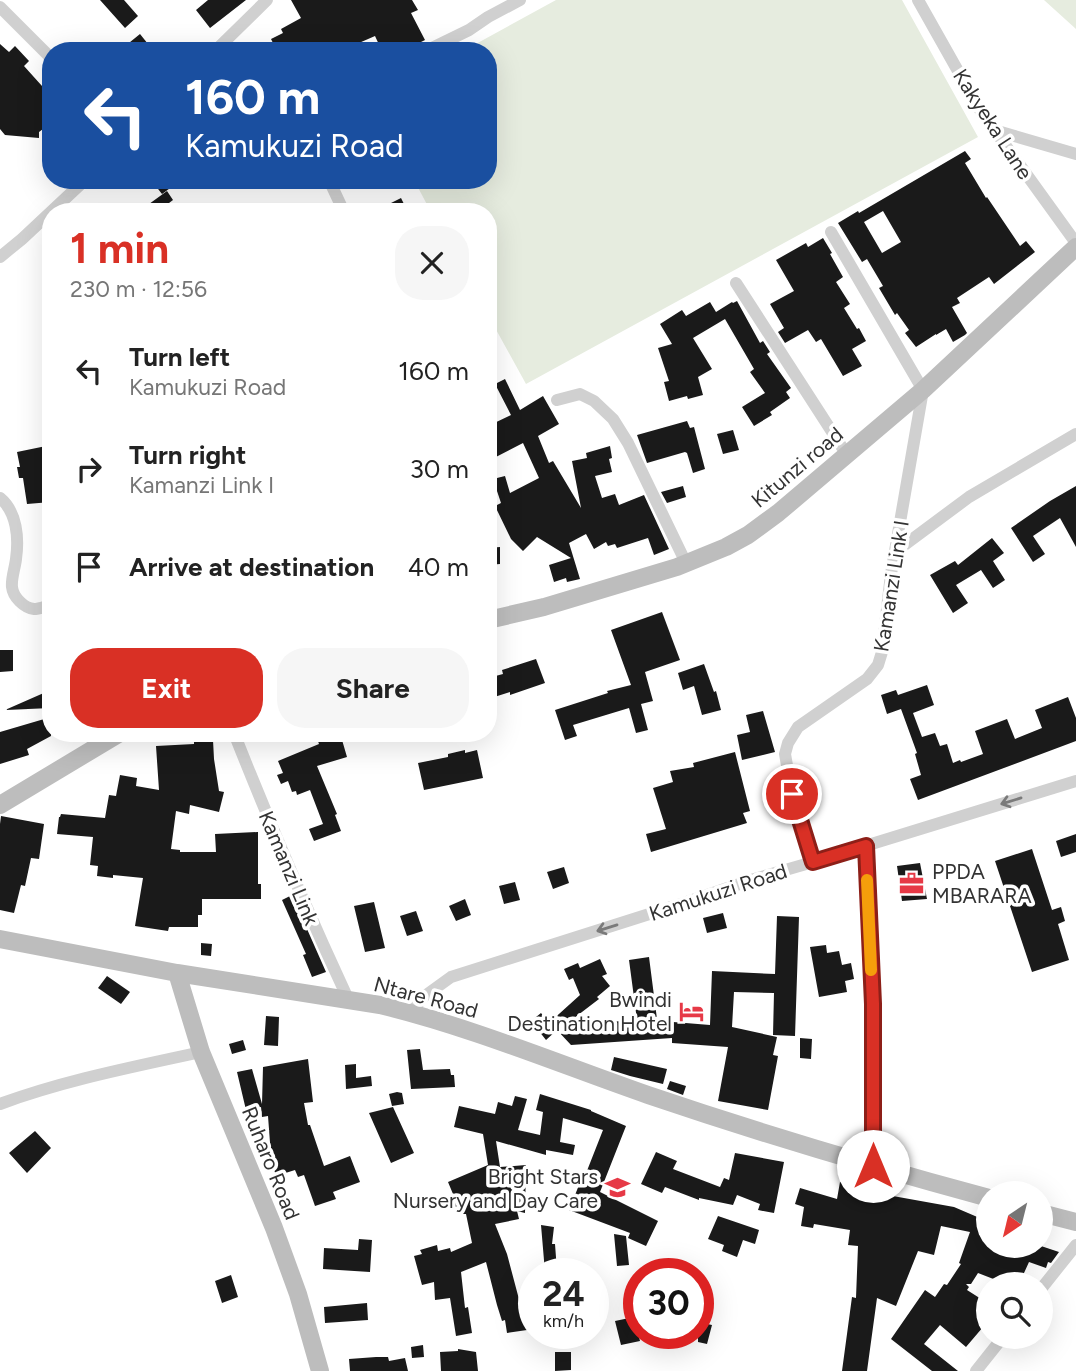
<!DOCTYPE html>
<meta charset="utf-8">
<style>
:root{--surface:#fff;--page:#f6f6f6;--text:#222;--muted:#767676;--accent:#d93025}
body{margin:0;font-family:Figtree,sans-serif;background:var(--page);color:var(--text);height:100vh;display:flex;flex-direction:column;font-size:26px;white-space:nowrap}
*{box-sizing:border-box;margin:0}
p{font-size:23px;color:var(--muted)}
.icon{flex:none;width:38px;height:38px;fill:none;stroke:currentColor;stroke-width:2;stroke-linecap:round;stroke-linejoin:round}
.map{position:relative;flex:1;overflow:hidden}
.panel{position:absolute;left:42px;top:203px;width:455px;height:539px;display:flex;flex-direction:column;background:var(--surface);border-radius:28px;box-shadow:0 7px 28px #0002}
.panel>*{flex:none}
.banner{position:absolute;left:42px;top:42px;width:455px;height:147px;border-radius:28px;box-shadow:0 7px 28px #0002;background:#1a4fa0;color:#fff;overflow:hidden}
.needle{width:46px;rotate:215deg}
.fabs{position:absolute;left:976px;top:1181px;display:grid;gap:14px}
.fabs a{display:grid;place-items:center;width:77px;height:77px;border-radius:50%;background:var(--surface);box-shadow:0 7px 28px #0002;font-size:35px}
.speed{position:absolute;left:518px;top:1258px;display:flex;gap:14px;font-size:35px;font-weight:700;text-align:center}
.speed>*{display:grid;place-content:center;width:91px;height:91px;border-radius:50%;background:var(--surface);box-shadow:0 7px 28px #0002;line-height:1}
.speed small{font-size:18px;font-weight:400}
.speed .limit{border:10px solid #d22;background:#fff;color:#111}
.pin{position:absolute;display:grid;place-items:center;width:60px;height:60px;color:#fff;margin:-30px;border:4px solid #fff;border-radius:50%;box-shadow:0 2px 7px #0007}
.me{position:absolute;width:77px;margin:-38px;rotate:0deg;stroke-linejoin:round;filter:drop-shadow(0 0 5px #0008)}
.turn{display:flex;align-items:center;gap:24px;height:147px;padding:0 28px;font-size:32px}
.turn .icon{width:91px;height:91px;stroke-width:2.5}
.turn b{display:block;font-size:49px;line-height:60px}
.round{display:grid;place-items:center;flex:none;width:74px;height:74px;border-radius:28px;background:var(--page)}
.headline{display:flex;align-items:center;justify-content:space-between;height:119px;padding:0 28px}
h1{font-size:42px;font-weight:700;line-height:52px;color:var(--accent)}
.cta{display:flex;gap:14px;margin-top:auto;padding:14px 28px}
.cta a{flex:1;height:80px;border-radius:28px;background:var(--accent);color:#fff;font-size:28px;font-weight:700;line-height:80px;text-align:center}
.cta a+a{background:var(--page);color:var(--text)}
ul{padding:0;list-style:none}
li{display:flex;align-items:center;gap:21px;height:98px;padding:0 28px}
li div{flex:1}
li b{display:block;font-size:26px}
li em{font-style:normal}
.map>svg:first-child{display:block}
.green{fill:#e6ecdf}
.building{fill:#1a1a1a;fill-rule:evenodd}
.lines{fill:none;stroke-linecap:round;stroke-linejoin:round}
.street{stroke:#d0d0d0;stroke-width:12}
.secondary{stroke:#bdbdbd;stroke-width:18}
.oneway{stroke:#7a7a7a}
.route-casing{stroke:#8d1f18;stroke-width:18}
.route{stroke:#d93025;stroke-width:12}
.slow{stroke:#f59e0b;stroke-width:12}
.labels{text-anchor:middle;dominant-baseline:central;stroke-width:7;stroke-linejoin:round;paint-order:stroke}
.street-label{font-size:21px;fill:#333;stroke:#fff}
.poi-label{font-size:21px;fill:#333;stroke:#fff;text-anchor:end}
</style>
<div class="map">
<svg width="1076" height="1371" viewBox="0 0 1076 1371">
<rect width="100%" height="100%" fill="#fff"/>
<!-- green -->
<path class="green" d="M556,0H902L978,137L526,384L488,315V212H431L414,180H488V51H463Z
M1044,0H1076V29Z"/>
<!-- building -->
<path class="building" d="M100,0H124L138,16L125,28Z
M208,0H246L210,28L196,10Z
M291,0H412L418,10L411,13L425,40L403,51H382L375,36L352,46L355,51H313L310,44L296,51H277L271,39L283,33L281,29L301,18Z
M140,34L148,44L140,51H119Z
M0,44L9,52L15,46L29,61L24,66L51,96V123L39,132V138L5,135L0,129Z
M965,151L971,159L965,163L986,198L987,197L1020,246L1026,241L1035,252L994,284L989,277L957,298L960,303L952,307L967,333L965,335L953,342L946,329L936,335V334L916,347L905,333L909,330L897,313L895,315L879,288L883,286L867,259L862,262L838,223L858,211L859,213ZM883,211L901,242L882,253L864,222Z
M151,180H181L162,194Z
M167,191L173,200L157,212H138Z
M401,198L408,212H373Z
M823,238L832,253L830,254L843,277L836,282L850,304L844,308L857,329L859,328L866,341L852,349L862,366L843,376L821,339L816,342L808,330L785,343L778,332L784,328L770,304L794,291L776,260L806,243L808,247Z
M737,301L760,343L763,341L770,352L767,354L791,388L786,392L790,398L770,412L772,415L754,426L742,407L765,393L750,372L754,369L725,319L693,338L712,369L698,377L703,395L688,399L687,396L669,401L664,382L669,381L658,348L672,344L660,324L682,310L686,316L710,302L716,312L732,302L733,303Z
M505,379L520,410L543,396L559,424L538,436L549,463L553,461L581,508L572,461L587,458L586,453L610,446L612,458L609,459L612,472L595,476L602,498L615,494L619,505L644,495L669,549L654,555L648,538L617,548L615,544L608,546L606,542L594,549L586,534L569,543L580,579L567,582L566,578L554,582L549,565L571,558L537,537L523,551L511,539L495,506L501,503L493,479L505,476L510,493L539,478L523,443L492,459L488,451V426L511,415L495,384Z
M687,421L690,428L694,427L705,469L693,473L687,453L685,452L647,463L637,435Z
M733,430L739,450L723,454L717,434Z
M51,445V502L27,504L23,478H19L17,467H20L17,452Z
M683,486L686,497L667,503L661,492Z
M1076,486V547L1060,518L1033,536L1045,554L1033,562L1011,528L1050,501Z
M992,538L1004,553L993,561L1005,580L993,588L981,570L956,585L968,603L953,613L930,575L955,561L958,565Z
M500,547V564L488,565V548Z
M662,612L680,660L645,672L653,701L641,704L648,730L636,733L629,708L573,725L577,736L565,740L555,710L608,693L607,691L631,685L611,630Z
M0,650H13V671L0,672Z
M536,659L545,683L510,695V692L488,699V678L503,674L502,670Z
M704,664L714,692L716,691L721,710L702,715L694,686L683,690L678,673Z
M927,685L934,705L913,713L922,737L935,733L940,746L947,744L953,763L960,760L961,762L983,754L975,731L1007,719L1015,739L1042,728L1035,710L1068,697L1076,718V741L918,800L910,779L921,775L915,754L917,753L901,709L887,714L881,695L896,690L898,695Z
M46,692L51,703V708L5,710Z
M763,711L775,752L742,760L737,735L750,732L746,715Z
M51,717V736L27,749L29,755L0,764V732Z
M315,733H340L347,757L317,766L337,814L335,815L341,831L314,841L309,829L323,824L310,790L297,795L296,791L292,792L288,781L281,784L277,775L283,773L278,761L319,744Z
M213,740L214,759L219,791L224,792L219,812L190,805L189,814L176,811L171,849L180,850V852H216L215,834L258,832V884H261V899H202V915H198V927H169L168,931L135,926L143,878L113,875V878L97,876L98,866L90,865L93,837L57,834L59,817H60L61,814L105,818L109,795L116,796L120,775L137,778L136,786L159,790L156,746L194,744V742Z
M465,750V753L477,750L483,778L424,790L418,763L448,757V754Z
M735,752L750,811L743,813L747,823L651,852L646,834L666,829L653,788L673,782L670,771L694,767L693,763Z
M1,816L44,824L39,859L31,858L25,886L21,885L14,913L0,910V824Z
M1076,834V852L1061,857L1056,841Z
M1032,849L1052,910L1061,907L1065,921L1058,924L1069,960L1032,972L995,861Z
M920,863L927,899L902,901L897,866Z
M564,867L569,883L553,889L547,872Z
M515,882L520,900L504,904L499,886Z
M292,895L326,972L312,977L303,955L306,954L282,900Z
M465,899L471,915L456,921L449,906Z
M374,902L385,948L365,952L354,906Z
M416,911L423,931L407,936L400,916Z
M723,913L727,928L707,933L703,918Z
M777,916L799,917L795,1036L773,1035L774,993L734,992L732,1027L777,1037L773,1055L778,1056L768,1110L718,1101L728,1047L672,1043V1038L571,1045L557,1030L546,1040L531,1021L541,1013L549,1023L580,995L573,978L569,980L564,969L578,963L580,968L600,959L607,974L602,976L610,986L597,997L599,999L565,1025L637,1020L629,960L649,957L657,1019H661V1021L710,1025L712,971L775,974Z
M201,943L212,944L211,956L201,955Z
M826,945L827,953L839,951L842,965L851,963L854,979L845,981L847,992L819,997L810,947Z
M107,976L130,992L121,1004L98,988Z
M266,1016L279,1017L278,1046L264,1045Z
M800,1038L812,1039L811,1059L800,1058Z
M243,1040L246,1050L232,1054L229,1044Z
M420,1049L423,1070L450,1069L451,1075H454L455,1087L411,1089L407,1050Z
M614,1057L667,1069L663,1084L630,1076L611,1070Z
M308,1059L313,1102L304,1103L308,1125H310L324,1166L350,1156L360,1182L333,1192L336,1199L315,1206L304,1175L298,1177L295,1170L276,1176L270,1156H271L268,1116L262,1117L261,1107L246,1110L237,1072L252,1069L262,1104L263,1067Z
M356,1064V1078L371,1076L372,1086L346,1089L345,1065Z
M670,1081L686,1086L683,1095L667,1089Z
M397,1092L402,1093L404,1104L392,1106L389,1094Z
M540,1094L591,1110V1111L626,1126L600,1192L658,1221L646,1246L628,1238L630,1233L569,1210L579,1185L581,1186L603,1130L563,1118L560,1142L575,1145L573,1155L546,1150V1155L496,1141L500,1167L526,1165L525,1213L517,1211L519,1219L495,1224L507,1254L520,1303L534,1298V1329L507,1333L505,1320L502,1321L497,1305L486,1262L461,1272L465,1308L468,1307L472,1333L456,1336L450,1298L435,1300L434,1282L422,1285L414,1256L422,1254L420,1250L437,1245L438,1251L450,1248L451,1252L472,1243L466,1214H455L453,1194L448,1182L488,1165L483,1134L454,1127L459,1106L495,1114L498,1102L512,1106L515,1096L527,1099L518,1130L540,1135L543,1112L536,1110Z
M393,1107L414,1153L391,1163L369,1113Z
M35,1131L51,1148L27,1173L9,1153Z
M656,1152L677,1161L673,1169L720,1187L724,1178L729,1180L735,1153L784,1162L774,1213L758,1210L760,1204L737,1195L733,1205L699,1198V1200L665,1187L662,1193L641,1184Z
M840,1182L865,1187V1191L954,1207L989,1222V1246H1041L1059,1252L1051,1263L1048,1262L1046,1268L1029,1262L1019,1284H994L996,1280L978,1273L971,1284H966L969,1287L967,1290L989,1304V1320L966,1347L940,1325L924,1344L958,1371H932L891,1339L925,1290L935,1297L944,1284L947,1285L961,1264L959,1263L970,1232L941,1226L934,1255L918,1251L896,1306L877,1298L867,1371H842L852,1297L856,1298L858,1246L848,1245L850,1230L814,1224L813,1228L801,1226L804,1207L795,1204L800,1188L837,1199Z
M718,1216L759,1230L755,1244L743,1240L737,1257L722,1251L724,1245L708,1239Z
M541,1225L554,1227L552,1244H555L557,1271L545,1272Z
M614,1234L626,1236L629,1265L617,1266Z
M359,1239L372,1240L370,1272L323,1269L324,1248L358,1250Z
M231,1275L238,1297L222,1303L215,1281Z
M367,1303L368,1320L325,1323L324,1307Z
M634,1317L640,1341L621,1345L615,1321Z
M698,1322L712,1325L707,1344L698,1342Z
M423,1345L424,1357L412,1358L411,1347Z
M458,1349L476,1352L478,1371H441L440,1352L458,1351Z
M555,1352H571V1370L555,1371Z
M376,1357H388L389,1361L405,1358L408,1371H350L349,1359Z"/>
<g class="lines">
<!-- street -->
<path class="street" d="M918,0L980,110L1076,243
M0,7L51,58
M215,51L267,0
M426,51L469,30L488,17L520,0
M994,130L1076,154
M329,180L344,212
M0,257L22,239L85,180
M736,283L847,455
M557,400L580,394L594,401L613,419L628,443L686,563
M0,498C17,512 19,538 16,559C15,568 11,579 12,587C13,597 24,608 34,609C39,609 46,606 51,605
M895,552L969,497L1076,434
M234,733C270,824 308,913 349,1001
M866,846L873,1004V1166
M813,862L792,794L785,754L788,743L798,727L867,679L878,665L882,652L891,574L923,390L831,232
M412,1012L422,998L451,977L684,903L751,880L813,862L1076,781
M0,1104C65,1080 133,1067 201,1052
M1041,1289L1076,1245
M976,1371L1003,1337"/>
<!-- secondary -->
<path class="secondary" d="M488,620L544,607L677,567L726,547L748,535L778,513L923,390L1076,247
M0,805L120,733
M0,939L177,973L380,1005C471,1027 559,1064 648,1095C760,1133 874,1167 989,1198
M177,973L201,1052L274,1228L298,1294L320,1371
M1041,1213L1076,1222"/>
</g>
<!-- one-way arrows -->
<defs><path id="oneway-shaft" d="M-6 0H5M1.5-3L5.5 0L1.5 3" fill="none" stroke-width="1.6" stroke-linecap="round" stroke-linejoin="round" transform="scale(1.75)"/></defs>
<g class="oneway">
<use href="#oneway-shaft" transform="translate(1011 801) rotate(163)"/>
<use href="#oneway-shaft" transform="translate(607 928) rotate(163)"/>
</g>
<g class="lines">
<defs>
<path id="route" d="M792,794L813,862L866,846L873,1004V1166"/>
</defs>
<!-- route casing -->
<use href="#route" class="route-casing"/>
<!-- route -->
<use href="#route" class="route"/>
<!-- slow -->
<path class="slow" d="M867,880L871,970"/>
</g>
<!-- icons -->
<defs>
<symbol id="office-bare" viewBox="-9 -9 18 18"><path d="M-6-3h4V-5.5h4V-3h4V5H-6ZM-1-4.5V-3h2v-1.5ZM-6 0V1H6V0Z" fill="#e63946" stroke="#fff" stroke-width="2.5" paint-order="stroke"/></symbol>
<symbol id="hotel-bare" viewBox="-9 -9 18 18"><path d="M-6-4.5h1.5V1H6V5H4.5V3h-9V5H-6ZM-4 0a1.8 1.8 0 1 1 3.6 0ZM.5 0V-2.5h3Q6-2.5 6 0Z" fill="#e63946" stroke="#fff" stroke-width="2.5" paint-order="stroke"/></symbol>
<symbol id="school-bare" viewBox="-9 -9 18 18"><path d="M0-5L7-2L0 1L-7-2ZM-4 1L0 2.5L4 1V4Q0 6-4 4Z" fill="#e63946" stroke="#fff" stroke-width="2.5" paint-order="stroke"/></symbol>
</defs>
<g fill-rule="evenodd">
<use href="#office-bare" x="894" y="866" width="35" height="35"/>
<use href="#hotel-bare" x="674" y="994" width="35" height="35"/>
<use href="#school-bare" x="600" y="1170" width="35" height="35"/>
</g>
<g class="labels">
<!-- street labels -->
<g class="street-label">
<text transform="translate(993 124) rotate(57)">Kakyeka Lane</text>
<text transform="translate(797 467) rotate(-40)">Kitunzi road</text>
<text transform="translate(891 586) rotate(-81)">Kamanzi Link I</text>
<text transform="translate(289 868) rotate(67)">Kamanzi Link</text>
<text transform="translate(718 892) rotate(-18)">Kamukuzi Road</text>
<text transform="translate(426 997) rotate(15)">Ntare Road</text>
<text transform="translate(271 1163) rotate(68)">Ruharo Road</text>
</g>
<!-- poi labels -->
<g class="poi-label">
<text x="932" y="871" text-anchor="start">PPDA<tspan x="932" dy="24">MBARARA</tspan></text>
<text x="672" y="999">Bwindi<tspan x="672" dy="24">Destination Hotel</tspan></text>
<text x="598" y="1176">Bright Stars<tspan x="598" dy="24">Nursery and Day Care</tspan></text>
</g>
</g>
</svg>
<div class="fabs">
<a><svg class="needle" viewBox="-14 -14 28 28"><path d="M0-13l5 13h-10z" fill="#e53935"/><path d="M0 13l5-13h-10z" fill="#767676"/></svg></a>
<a><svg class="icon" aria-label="search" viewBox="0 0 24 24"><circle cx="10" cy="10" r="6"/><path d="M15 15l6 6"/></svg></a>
</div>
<div class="speed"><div>24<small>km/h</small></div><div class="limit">30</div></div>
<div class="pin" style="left:792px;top:794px;background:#d93025"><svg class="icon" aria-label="arrive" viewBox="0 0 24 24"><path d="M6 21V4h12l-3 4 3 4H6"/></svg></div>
<svg class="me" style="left:873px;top:1166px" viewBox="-20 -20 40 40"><circle r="19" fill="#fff"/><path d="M0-13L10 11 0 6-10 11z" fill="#d93025"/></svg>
<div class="banner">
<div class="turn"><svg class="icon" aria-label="left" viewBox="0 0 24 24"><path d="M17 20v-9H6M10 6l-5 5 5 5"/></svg><div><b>160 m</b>Kamukuzi Road</div></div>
</div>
<section class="panel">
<div class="headline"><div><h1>1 min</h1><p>230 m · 12:56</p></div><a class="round"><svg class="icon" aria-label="close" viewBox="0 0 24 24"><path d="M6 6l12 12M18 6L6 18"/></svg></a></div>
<ul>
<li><svg class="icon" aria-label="left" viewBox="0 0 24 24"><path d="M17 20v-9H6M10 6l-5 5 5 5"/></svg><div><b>Turn left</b><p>Kamukuzi Road</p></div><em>160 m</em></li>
<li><svg class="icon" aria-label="right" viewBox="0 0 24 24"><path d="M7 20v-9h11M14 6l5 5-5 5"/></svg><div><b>Turn right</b><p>Kamanzi Link I</p></div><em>30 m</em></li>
<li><svg class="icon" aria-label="arrive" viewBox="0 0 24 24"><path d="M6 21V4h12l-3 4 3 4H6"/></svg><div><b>Arrive at destination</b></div><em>40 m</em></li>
</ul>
<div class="cta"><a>Exit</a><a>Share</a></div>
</section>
</div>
